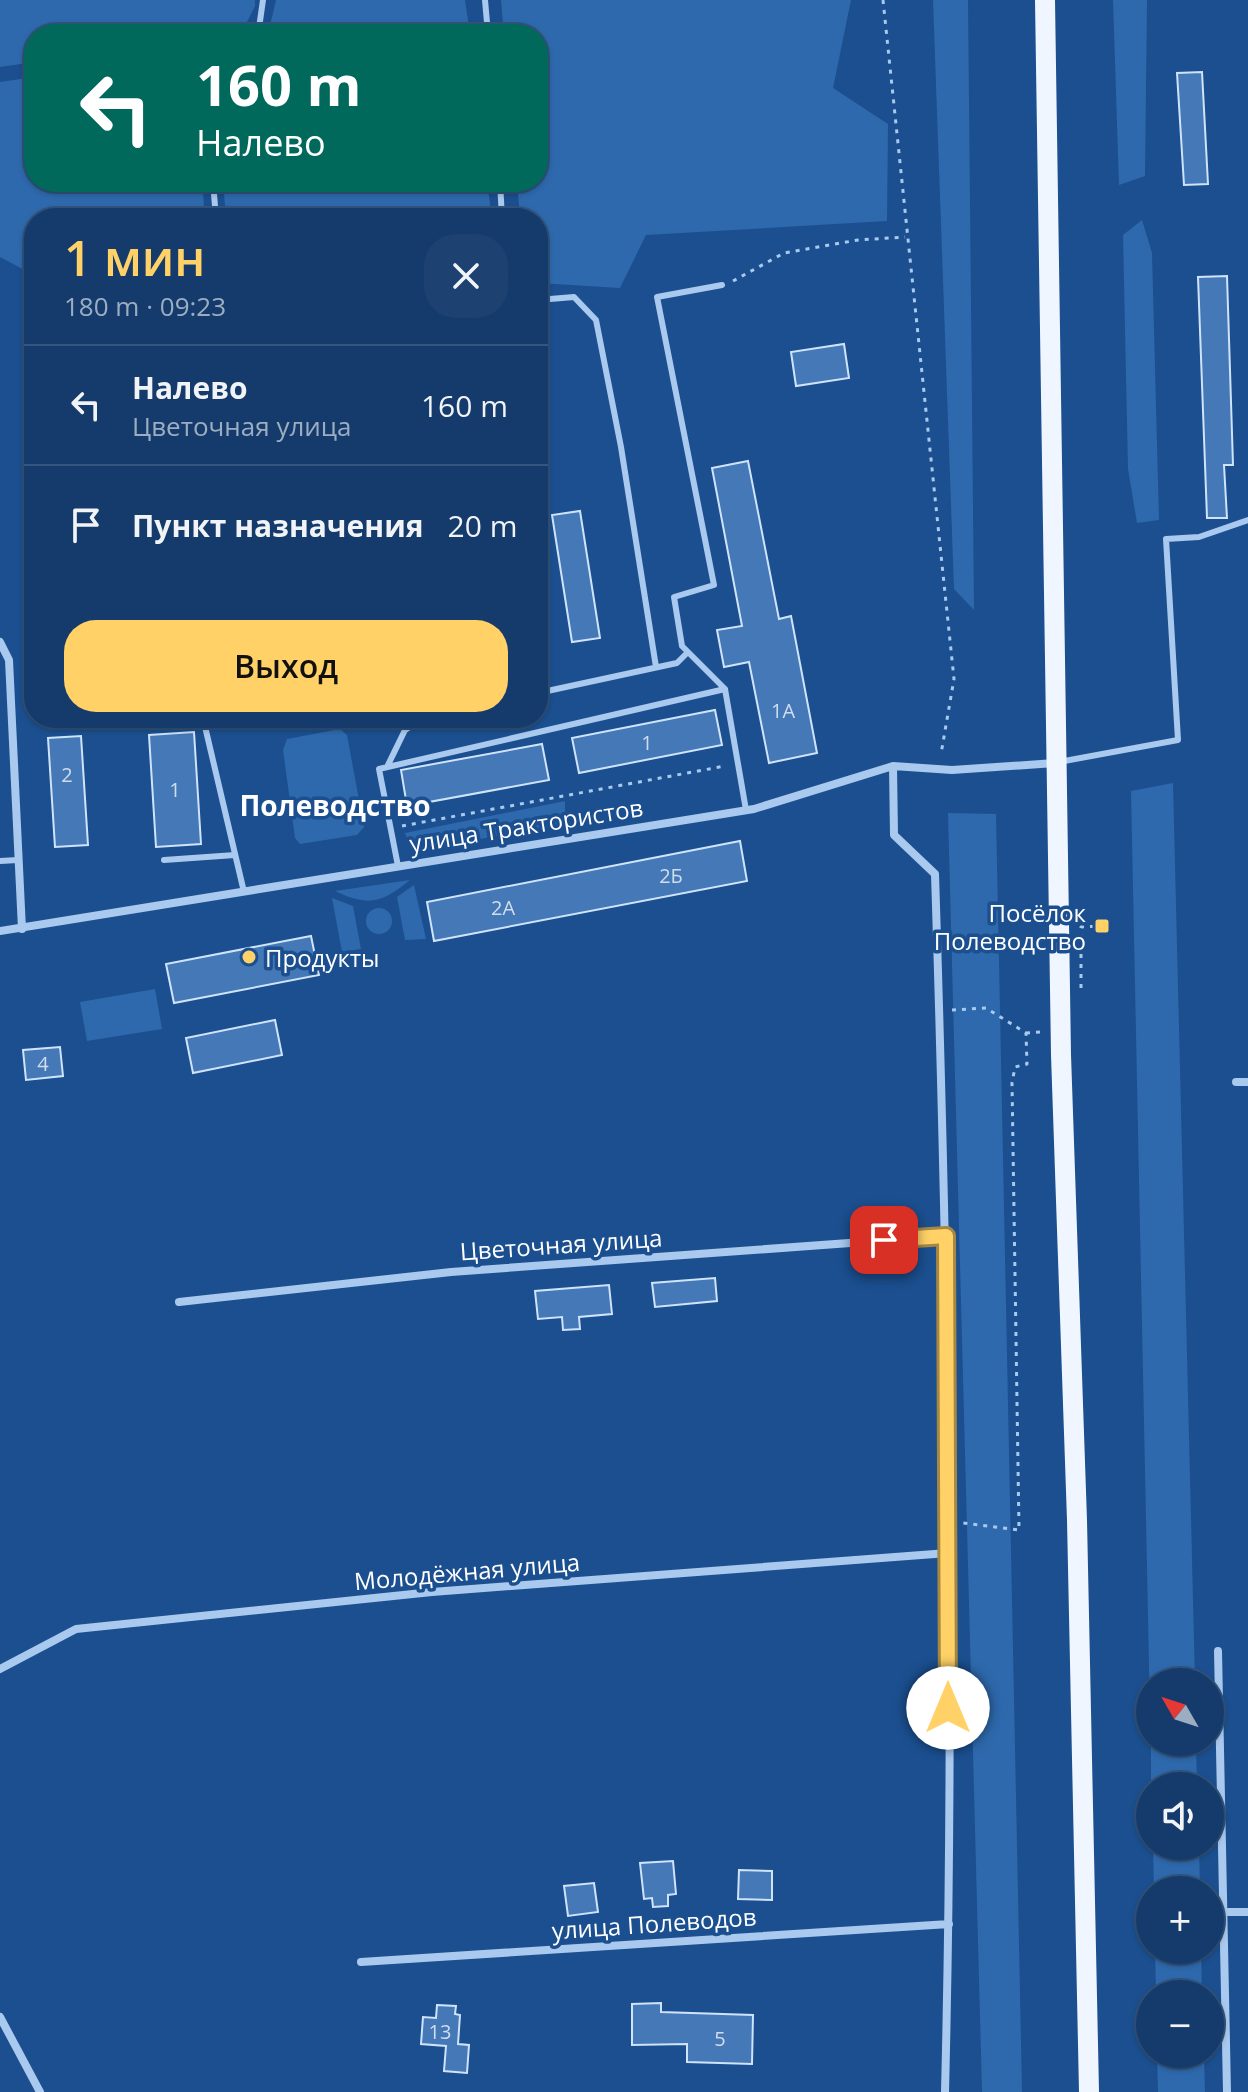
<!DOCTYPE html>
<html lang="ru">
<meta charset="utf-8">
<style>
:root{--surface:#143b6b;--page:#1d4271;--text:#f1f3f6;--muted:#9dadc1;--line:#33557e;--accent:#ffd166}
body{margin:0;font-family:"Open Sans",sans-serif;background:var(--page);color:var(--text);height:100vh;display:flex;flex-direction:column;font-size:30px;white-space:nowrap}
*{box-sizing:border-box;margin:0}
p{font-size:26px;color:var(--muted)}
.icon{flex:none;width:44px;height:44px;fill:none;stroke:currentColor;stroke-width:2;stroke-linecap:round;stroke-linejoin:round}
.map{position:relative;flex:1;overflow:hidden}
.panel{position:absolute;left:24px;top:208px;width:524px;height:520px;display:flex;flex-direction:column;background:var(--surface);border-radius:32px;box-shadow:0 2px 6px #0004,0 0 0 2px var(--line)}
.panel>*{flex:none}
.banner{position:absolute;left:24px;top:24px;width:524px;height:168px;border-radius:32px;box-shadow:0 2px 6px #0004,0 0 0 2px var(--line);background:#00695c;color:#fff;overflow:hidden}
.needle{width:52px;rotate:309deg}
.buttons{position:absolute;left:1136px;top:1668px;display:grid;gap:16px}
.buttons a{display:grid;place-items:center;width:88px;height:88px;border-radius:50%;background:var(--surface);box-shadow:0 2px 6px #0004,0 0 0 2px var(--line);font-size:40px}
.pin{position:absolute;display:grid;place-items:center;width:68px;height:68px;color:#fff;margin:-34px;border-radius:16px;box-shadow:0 4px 12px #0006}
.me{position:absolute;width:88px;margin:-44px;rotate:0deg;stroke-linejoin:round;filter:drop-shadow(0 0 6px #0008)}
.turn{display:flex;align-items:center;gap:28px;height:168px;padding:0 40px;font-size:36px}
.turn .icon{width:104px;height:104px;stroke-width:2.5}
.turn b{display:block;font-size:56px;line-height:68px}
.round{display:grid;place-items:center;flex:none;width:84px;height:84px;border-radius:32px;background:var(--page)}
.summary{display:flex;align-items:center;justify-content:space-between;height:136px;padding:0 40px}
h1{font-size:48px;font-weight:600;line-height:60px;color:var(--accent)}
.cta{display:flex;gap:16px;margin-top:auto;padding:16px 40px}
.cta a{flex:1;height:92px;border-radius:32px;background:var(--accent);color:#111;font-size:32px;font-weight:600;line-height:92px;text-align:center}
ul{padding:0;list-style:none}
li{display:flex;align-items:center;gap:24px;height:120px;padding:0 40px;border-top:2px solid var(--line)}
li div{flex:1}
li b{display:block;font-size:30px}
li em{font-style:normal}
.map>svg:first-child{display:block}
.green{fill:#2e69ad}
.building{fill:#4478b7;stroke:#cfe3fa;stroke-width:2}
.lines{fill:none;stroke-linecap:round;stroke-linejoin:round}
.path{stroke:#a9c9ee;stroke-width:3;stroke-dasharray:4 6;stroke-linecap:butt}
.lane{stroke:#a9c9ee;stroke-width:6}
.street{stroke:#a9c9ee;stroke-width:8}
.primary{stroke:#f0f6ff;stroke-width:20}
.route-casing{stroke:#a68842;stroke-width:20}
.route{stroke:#ffd166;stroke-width:14}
.poi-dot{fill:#ffd166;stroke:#1b4f8f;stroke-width:3}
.labels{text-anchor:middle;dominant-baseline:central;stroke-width:7;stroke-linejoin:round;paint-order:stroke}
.number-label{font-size:20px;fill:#d0dded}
.street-label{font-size:24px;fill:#fff;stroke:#1b4f8f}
.poi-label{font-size:24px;fill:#fff;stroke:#1b4f8f;text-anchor:end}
.quarter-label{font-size:28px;font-weight:bold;fill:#fff;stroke:#1b4f8f}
</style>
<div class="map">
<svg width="1248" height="2092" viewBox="0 0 1248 2092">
<rect width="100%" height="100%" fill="#1b4f8f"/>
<!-- green -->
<path class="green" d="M0,0H255V6L246,24L194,34H34V62L0,67Z
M276,0H465L470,34H268Z
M501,0H851L833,88L888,124L887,221L646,235L620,288L538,283V218H520L517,182H538V34H504Z
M933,0H968L974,610L954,589Z
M1113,0H1147L1145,176L1119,185Z
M34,77V182H202L205,218H34V275L0,257V82Z
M223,182H487L492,218H226Z
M1142,220L1152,253L1159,520L1137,523L1128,469L1123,235Z
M340,729L347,735L364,827L357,835L300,844L295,838L283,750L287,739Z
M1173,783L1195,1682H1150V1714L1131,791Z
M565,801V817L557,825L419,850L410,847L405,833Z
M948,813L996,814L1022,2092H982Z
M410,880C382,903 369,907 335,891Z
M414,885L426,939L405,940L397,897Z
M332,898L353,906L361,949L342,952Z
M366 921a13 13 0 1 1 26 0a13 13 0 1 1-26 0Z
M155,989L162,1029L87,1041L80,1002Z
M1151,1742H1196L1197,1786H1151Z
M1153,1846H1199L1200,1890H1154Z
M1155,1950H1201L1202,1994H1156Z
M1157,2054H1204L1205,2092H1158Z"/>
<!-- building -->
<path class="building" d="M1202,72L1208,184L1184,185L1177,73Z
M1227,276L1233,465H1224L1227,518H1207L1198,277Z
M844,344L849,378L796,386L791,352Z
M748,461L779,619L791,616L817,753L769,763L749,662L724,667L717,630L742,626L712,468Z
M580,511L600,638L572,642L552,515Z
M715,710L722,745L579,773L572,738Z
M194,732L201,844L156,847L149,735Z
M81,736L88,845L55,847L48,738Z
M542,744L549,780L407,806L401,770Z
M740,841L747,881L434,941L427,902Z
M311,936L319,975L174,1003L166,964Z
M275,1020L282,1055L193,1073L186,1038Z
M60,1047L63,1076L26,1080L23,1050Z
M715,1278L717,1301L655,1307L652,1283Z
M609,1285L612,1314L579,1317L580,1329L563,1330L562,1317L538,1319L535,1291Z
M673,1861L676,1894L668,1895V1906L653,1907L652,1898L644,1899L640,1863Z
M739,1870L772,1871V1900L738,1899Z
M594,1883L598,1912L568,1916L564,1886Z
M661,2003V2012L753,2015L752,2064L687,2062V2044L632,2045V2004Z
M437,2005L456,2006L455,2014L460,2015L458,2044L469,2045L467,2073L444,2071L446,2046L421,2044L423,2017L436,2018Z"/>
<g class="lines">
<!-- path -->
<path class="path" d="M883,0L954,679L941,754
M733,281L784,253L858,240L905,237
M402,826L725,766
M1081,988V927L1102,926
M952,1010L986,1008L1026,1033L1027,1064L1015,1067L1012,1083L1019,1530L963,1523
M1026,1033L1041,1032"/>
<!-- lane -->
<path class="lane" d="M485,0L488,34
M245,34L259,28L263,0
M213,182L216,218
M500,182L502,218
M722,285L657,297L714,585L674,597L682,646L725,689
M538,300L574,297L596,320L621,447L656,667
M538,693L677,663L688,652
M203,718L244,892
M1059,762L1178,740L1166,539L1199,537L1248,520
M387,767L405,730L423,718
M164,860L235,855
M0,861L18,860
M398,866L379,769L725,689L746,810"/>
<!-- street -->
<path class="street" d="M0,642L9,660L22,929
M893,766L894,835L935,874C948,1280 955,1686 945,2092
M0,931L754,809L893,766L952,770L1055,763
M1236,1082H1248
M179,1302L451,1272L946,1236
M1218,1651L1227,2092
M0,1669L76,1629L432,1592L948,1553
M1224,1912H1248
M361,1962L949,1924
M0,2017L40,2092"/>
<!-- primary -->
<path class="primary" d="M1045,0L1061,1055L1077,1520L1089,2092"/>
</g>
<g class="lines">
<defs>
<path id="route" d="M884,1240L946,1236L948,1708"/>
</defs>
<!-- route casing -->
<use href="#route" class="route-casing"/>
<!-- route -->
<use href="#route" class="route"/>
</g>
<!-- markers -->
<g class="poi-dot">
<rect x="1094" y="918" width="16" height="16" rx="4"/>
<circle cx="249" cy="957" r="8"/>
</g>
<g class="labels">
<!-- number labels -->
<g class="number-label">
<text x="783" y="710">1А</text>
<text x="647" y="742">1</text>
<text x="67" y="774">2</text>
<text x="175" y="789">1</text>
<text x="671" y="875">2Б</text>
<text x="503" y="907">2А</text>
<text x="43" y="1063">4</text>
<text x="440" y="2031">13</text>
<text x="720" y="2038">5</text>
</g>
<!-- street labels -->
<g class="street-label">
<text transform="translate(526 825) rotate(-9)">улица Трактористов</text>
<text transform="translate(561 1244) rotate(-4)">Цветочная улица</text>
<text transform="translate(467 1571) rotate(-5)">Молодёжная улица</text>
<text transform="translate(654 1923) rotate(-4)">улица Полеводов</text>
</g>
<!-- poi labels -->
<g class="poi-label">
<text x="1086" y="912">Посёлок<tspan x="1086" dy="28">Полеводство</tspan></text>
<text x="265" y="957" text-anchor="start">Продукты</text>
</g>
<!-- quarter labels -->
<g class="quarter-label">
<text x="335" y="805">Полеводство</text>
</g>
</g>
</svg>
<div class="buttons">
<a><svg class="needle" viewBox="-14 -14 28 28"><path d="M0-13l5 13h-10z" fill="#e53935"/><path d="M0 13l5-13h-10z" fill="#9dadc1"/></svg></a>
<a><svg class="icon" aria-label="sound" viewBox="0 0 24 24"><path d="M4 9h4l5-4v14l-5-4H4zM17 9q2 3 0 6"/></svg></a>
<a>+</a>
<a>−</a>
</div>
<div class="pin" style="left:884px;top:1240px;background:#d93025"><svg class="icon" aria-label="arrive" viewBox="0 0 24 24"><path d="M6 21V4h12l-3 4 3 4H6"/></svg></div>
<svg class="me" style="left:948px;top:1708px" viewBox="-20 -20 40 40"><circle r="19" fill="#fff"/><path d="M0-13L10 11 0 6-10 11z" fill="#ffd166"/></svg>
<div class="banner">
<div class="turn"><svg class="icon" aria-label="left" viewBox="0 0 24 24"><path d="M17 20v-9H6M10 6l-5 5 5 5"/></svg><div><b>160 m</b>Налево</div></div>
</div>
<section class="panel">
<div class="summary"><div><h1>1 мин</h1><p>180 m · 09:23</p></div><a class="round"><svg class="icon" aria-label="close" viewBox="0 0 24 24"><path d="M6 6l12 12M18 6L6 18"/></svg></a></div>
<ul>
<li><svg class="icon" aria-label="left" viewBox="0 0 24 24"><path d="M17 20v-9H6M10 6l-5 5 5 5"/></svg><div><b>Налево</b><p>Цветочная улица</p></div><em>160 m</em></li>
<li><svg class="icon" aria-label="arrive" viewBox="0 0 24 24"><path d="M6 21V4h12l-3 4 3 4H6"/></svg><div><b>Пункт назначения</b></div><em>20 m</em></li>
</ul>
<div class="cta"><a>Выход</a></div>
</section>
</div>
